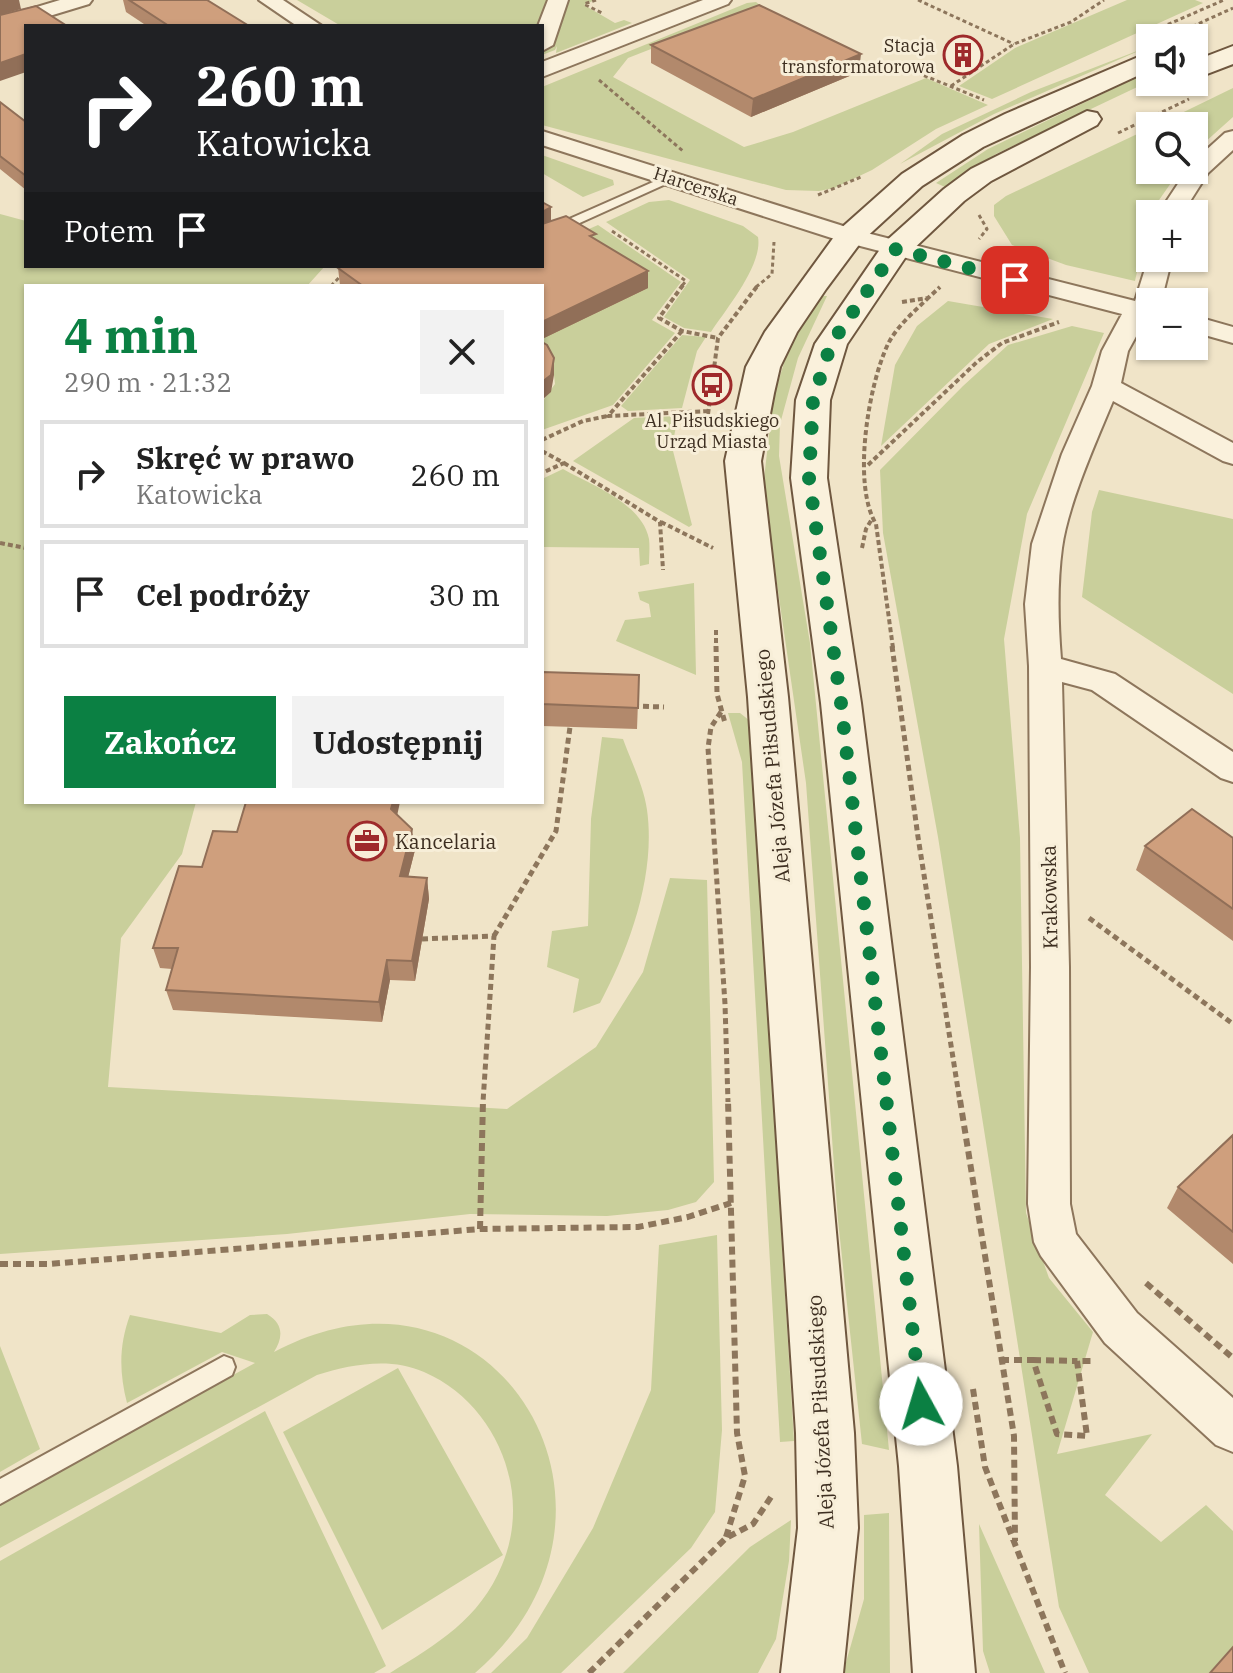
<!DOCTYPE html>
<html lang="pl">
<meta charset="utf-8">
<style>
:root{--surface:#fff;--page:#f2f2f2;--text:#222;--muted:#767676;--line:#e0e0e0;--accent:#0b8043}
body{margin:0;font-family:"IBM Plex Serif",serif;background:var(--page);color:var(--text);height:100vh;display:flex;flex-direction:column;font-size:30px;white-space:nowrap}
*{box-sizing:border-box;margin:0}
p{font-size:26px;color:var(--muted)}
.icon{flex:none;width:44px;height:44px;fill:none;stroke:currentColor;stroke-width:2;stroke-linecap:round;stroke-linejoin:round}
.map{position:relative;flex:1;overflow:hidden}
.details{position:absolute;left:24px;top:284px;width:520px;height:520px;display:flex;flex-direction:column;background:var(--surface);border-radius:0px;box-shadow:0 2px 6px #0004}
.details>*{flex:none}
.top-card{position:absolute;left:24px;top:24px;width:520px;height:244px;border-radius:0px;box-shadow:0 2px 6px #0004;background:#202124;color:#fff;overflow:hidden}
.buttons{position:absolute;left:1136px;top:24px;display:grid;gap:16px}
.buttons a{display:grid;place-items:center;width:72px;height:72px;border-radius:0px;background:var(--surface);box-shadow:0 2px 6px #0004;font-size:40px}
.pin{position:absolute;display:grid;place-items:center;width:68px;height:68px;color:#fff;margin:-34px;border-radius:16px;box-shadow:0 4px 12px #0006}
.me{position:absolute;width:88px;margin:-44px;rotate:354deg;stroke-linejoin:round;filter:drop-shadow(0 0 6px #0008)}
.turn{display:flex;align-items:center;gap:28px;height:168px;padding:0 40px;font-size:36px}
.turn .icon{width:104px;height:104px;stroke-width:2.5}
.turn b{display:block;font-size:56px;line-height:68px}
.then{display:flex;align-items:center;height:76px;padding:0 40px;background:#0003;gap:16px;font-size:30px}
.round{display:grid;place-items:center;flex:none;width:84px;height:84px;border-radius:0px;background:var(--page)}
.summary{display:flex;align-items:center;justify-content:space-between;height:136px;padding:0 40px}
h1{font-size:48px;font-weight:800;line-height:60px;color:var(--accent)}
.action{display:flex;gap:16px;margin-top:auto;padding:16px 40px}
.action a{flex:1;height:92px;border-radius:0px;background:var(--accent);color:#fff;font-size:32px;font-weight:800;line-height:92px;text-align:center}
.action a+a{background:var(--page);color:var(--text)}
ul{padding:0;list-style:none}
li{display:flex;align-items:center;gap:24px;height:108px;margin:0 16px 12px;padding:0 24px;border:4px solid var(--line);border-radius:0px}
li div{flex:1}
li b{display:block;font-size:30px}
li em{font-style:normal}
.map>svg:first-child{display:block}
.green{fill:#c9cf9b}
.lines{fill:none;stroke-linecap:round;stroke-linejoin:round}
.lane-casing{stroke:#8d765c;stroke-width:4}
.street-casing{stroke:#8d765c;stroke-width:4}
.secondary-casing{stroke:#6f573f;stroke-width:4}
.path-far3{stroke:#8d765c;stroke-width:3;stroke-dasharray:4 3;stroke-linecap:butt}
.path-far2{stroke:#8d765c;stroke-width:4;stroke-dasharray:5 3;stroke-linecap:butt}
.path-far1{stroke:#8d765c;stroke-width:5;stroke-dasharray:6 4;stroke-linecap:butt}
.path{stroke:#8d765c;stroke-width:6;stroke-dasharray:8 5;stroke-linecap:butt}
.lane{fill:#faf1dc;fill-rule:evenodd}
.street{fill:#faf1dc;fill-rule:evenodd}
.secondary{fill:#faf1dc;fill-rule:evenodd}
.wall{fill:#b2896c}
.shaded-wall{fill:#916f58}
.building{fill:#cf9f7d;stroke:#916f58;stroke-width:2}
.route{stroke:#0b8043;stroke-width:14;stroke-dasharray:0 25.2}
.labels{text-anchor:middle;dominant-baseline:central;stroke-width:6;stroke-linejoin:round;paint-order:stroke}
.far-poi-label{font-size:18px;fill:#3d2e20;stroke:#f7eed8;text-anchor:end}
.far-street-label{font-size:18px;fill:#3d2e20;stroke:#f7eed8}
.street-label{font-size:20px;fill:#3d2e20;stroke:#f7eed8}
.poi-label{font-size:20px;fill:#3d2e20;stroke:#f7eed8;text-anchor:start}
</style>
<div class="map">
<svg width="1233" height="1673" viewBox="0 0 1233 1673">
<rect width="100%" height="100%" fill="#f0e4c8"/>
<!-- green -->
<path class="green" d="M297,0H595L584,5L615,23L624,20L632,23L556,53L557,46L555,50L542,55V26H341Z
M1127,0H1195L1203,3L992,99L959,86L1015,48Z
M756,2L761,6L628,58L613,77L744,147L793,132L926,78L988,105L936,129L872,170L834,188L819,191L786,190L542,125V87L747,3Z
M1150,46L994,114L900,164L942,134L1031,92Z
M1150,71V81L996,154L945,187L936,183L988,149Z
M1233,88V117L1194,152V126H1155Z
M1150,128V170H1180L1150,213L1135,281L1066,265L1012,245L994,216V205L1006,196Z
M542,155L613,180L614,185L583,197L542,173Z
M669,200L743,226L758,237C763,265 726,309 711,332L684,328L664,317L690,280L606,222L649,202Z
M0,214L26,221V266H325L307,286H26V802H196L182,854L121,938L108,1087L507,1109L596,1047L643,972L670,878L707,880L714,1182L696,1202L668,1210L607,1216L470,1214L287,1234L0,1254Z
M598,225L681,282L652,320L675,333L613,405L542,430V402L555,384L554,375L542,359V320L573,236Z
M814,296H827L798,358L780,424L779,456L810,643L889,1450L862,1444L838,1220L806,783L763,488L773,399L791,340Z
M948,301L1053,319L989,344L881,446L895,365L917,326Z
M1072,326L1104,333L1027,514L1004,639L1020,838L1026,1213L1049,1278L1093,1332L1057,1454L1152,1434L1105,1495L1161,1542L1206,1505L1233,1531V1646L1209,1673H1089L1059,1607L938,837L883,533L880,470L963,386L1008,345Z
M682,335L706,337L697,351L682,408L628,411L621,406Z
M678,416L672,447L692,525L689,527L573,461L634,418Z
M563,469C591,485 642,503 649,539C650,547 649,557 649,564L640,566L639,548L542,547V479Z
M1099,490L1233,519V694L1082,597L1092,512Z
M694,583L696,675L616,641L625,620L651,617L649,604L640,600L638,592Z
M728,713H740L750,721L794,1441L780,1442L742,762Z
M602,737L623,739C631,761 644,787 647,810C656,874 630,947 600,1003L573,1013L579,979L547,967L552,931L588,926L591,819Z
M717,1235L722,1430L715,1512L691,1548L561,1673H491L527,1638L593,1528L651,1390L659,1245Z
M267,1314C284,1324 283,1338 274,1352C495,1234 662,1513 475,1673H390C437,1644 480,1619 502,1565C533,1492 496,1403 424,1372C391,1357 351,1364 317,1375L0,1548V1503L255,1363L222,1352L127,1403C119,1372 119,1345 130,1315L221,1333L250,1315Z
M0,1346L40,1449L0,1472Z
M398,1368L503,1555L382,1630L283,1432Z
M265,1411L386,1666L374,1673H0V1561Z
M889,1513L890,1673H843L864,1599V1515Z
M791,1520L789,1561L776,1639L758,1673H623L750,1547Z
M979,1524L1045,1673H990L983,1651Z"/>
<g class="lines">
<defs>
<path id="lane" d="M669,175L679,178L542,240V231Z
M224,1356L232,1359L235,1367L232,1375L0,1504V1479Z"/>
<path id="street" d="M60,0H92L89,4L0,31V18Z
M259,0H283L322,26H297Z
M548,0H568L553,45L542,51V26H538Z
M703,0H731L728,4L542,77V62Z
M542,131L859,231L1135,301L1150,253V258H1172L1161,302H1150V321L1145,320L1128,351L1121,383L1233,443V464L1223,461L1113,401C1096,442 1068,504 1062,548C1057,585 1058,621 1061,659L1115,674L1233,752V782L1221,778L1092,690L1062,682L1069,967L1070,1204L1076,1234L1137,1313L1233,1398V1452L1216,1445L1105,1343L1041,1256L1034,1242L1028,1204L1031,967L1029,666L1025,604L1032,544L1062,454L1092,386L1102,351L1122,314L841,241L542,145Z
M1233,131V150L1208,173L1182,214H1158L1187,170H1194V161L1225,133Z
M1194,316L1233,327V343L1194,332Z"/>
<path id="secondary" d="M1233,46V64L1194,79V61Z
M1150,52V70L983,147L922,186L861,242L826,289L797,332L780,367L774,393L761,461L788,697L854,1433L858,1528L843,1673H781L798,1528L796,1433L748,697L725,461L746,367L765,332L839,230L902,174L963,135L1005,114Z
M1087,111L1097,113L1101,119L1097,125L991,181L964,201L907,255L847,344L830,400L827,478L861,703L957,1466L975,1673H913L899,1466L821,703L791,478L796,400L815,344L885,242L944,189L971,169Z"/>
</defs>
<!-- lane casing -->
<use href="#lane" class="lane-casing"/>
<!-- street casing -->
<use href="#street" class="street-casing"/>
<!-- secondary casing -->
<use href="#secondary" class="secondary-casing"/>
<!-- path-far3 -->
<path class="path-far3" d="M596,0L584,4L604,14
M918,0L1014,44
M1155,30L1224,0
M1167,38L1233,8
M898,65L984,100
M599,80L683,151
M951,86L1014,44L1071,22L1104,0
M1118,133L1189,99
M818,195L861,177
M979,215L987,229L979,239
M612,231L686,281L681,287
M331,286L350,266
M756,287L772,274L774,242"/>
<!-- path-far2 -->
<path class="path-far2" d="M683,285L659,318L682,331L718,338
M902,302L928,298L940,287
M682,331L608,416L709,411
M707,422L718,338L758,285
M542,440L583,421L608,416
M542,451L564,463L542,473
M564,463L660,522L663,570
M868,465L977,362L1002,343L1059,322
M661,522L713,548
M0,543L26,548
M862,548L866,529L872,519
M716,630V648
M893,648L876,524C852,485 868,386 888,344C897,326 914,312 928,298"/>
<!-- path-far1 -->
<path class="path-far1" d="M716,646L717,694L725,723
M892,646L918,837L960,1102
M633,706L664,707
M721,712L711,727L708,748L725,1004L728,1102
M1089,918L1233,1024
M494,936L556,831L570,727
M422,939L494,936L483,1102"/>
<!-- path -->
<path class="path" d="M960,1100L1014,1436L1015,1541
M480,1229L483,1100
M0,1264H49L480,1229L638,1227L688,1217L731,1203
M1146,1283L1233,1358
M1001,1360H1033L1057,1434L1087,1436L1077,1361H1092
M1033,1360L1077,1361
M973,1389L985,1467L1065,1673
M726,1537L745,1476L737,1433L728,1100
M589,1673L726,1538L753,1524L773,1494"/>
<!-- lane -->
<use href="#lane" class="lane"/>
<!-- street -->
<use href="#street" class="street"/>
<!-- secondary -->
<use href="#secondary" class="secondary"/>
</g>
<!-- wall -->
<path class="wall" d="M123,0H207L249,26H147L126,12Z
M651,45L859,72L751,117L651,63Z
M0,102L26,122V190L0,169Z
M551,207V221L596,240L648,271V288L542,339V286L340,285L338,268L542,266Z
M542,672L639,675L637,729L542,726Z
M397,815L415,850L408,877L427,878L429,899L415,981L390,980L382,1022L173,1010L166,990L172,969L160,968L153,948L202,867L237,832Z
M1233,838V941L1136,870L1145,846Z
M1233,1135V1264L1167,1208L1178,1187Z"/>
<!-- shaded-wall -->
<path class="shaded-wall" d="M0,0H19L21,9L0,15Z
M26,54V72L0,81V63Z
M861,54L859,72L751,117L753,99Z
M551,207V224L542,229V212Z
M648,271V288L542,339V322Z
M554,358V375L551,392L542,400V382Z
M393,802H400L394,830L391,809Z
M412,829L415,850L403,897L400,876Z
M427,878L429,899L415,981L412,961Z
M387,960L390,980L382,1022L379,1002Z"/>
<!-- building -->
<path class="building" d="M129,0H207L249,26H169Z
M759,5L861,54L753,99L651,45Z
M36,6L67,26H26V54L0,63V15Z
M0,102L26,122V176L0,156Z
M542,202L551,207L542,212Z
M566,216L596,234L590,236L648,271L542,322V286H363L338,268L343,266H542V224Z
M542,342L547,345L554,358L551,375L542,382Z
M542,672L639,675L638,708L542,704Z
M246,802H393L391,809L412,829L400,876L427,878L412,961L387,960L379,1002L166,990L178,948H153L179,866L202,867L213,831L237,832Z
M1192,809L1233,838V909L1145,846Z
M1233,1135V1232L1178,1187Z
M1233,1647V1673H1210Z"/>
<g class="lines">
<!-- route -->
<path class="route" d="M921,1404L841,703L809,478L813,400L831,344L896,249L1015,280"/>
</g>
<!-- icons -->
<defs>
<symbol id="building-ring" viewBox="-11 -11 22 22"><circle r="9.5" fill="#f7eed8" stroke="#9e2a2b" stroke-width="1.5"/><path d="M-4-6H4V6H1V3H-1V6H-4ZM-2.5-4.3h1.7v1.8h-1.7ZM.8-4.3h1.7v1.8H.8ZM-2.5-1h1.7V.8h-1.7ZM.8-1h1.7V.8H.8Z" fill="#9e2a2b"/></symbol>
<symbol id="bus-ring" viewBox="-11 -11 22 22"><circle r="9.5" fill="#f7eed8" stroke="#9e2a2b" stroke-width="1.5"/><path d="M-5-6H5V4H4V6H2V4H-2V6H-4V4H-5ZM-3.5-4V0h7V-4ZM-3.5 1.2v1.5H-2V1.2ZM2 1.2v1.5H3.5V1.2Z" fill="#9e2a2b"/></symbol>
<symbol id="office-ring" viewBox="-11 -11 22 22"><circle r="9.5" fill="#f7eed8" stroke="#9e2a2b" stroke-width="1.5"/><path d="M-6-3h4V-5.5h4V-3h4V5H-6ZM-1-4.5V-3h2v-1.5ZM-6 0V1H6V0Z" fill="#9e2a2b"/></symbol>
</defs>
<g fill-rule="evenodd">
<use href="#building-ring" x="941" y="33" width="44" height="44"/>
<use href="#bus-ring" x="690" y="363" width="44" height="44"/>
<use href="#office-ring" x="345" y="819" width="44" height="44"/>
</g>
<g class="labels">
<!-- far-poi labels -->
<g class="far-poi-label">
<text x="935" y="45">Stacja<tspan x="935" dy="21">transformatorowa</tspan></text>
<text x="712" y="420" text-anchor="middle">Al. Piłsudskiego<tspan x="712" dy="21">Urząd Miasta</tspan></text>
</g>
<!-- far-street labels -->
<g class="far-street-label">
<text transform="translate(696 186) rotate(18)">Harcerska</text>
</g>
<!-- street labels -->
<g class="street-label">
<text transform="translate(772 766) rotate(-95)">Aleja Józefa Piłsudskiego</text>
<text transform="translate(1049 897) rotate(-91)">Krakowska</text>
<text transform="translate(820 1412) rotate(-93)">Aleja Józefa Piłsudskiego</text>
</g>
<!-- poi labels -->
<g class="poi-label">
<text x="395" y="841">Kancelaria</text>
</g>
</g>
</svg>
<div class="buttons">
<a><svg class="icon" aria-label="sound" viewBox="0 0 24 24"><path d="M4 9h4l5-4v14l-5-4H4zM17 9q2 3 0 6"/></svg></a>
<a><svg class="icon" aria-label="search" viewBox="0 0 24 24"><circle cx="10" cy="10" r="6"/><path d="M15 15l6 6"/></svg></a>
<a>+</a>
<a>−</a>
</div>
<div class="pin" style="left:1015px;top:280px;background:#d93025"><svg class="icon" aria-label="arrive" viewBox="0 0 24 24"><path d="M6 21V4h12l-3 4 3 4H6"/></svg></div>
<svg class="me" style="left:921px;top:1404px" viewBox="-20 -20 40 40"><circle r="19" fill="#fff"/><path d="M0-13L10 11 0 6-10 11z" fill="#0b8043"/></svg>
<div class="top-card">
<div class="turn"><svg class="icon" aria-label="right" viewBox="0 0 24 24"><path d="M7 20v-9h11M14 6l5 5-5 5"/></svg><div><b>260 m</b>Katowicka</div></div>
<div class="then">Potem<svg class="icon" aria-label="arrive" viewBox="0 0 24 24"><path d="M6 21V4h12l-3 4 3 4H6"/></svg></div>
</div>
<section class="details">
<div class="summary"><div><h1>4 min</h1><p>290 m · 21:32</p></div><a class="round"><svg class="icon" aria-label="close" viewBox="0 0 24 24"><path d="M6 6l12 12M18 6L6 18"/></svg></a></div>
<ul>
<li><svg class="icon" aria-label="right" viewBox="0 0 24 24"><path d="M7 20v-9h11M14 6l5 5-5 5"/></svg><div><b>Skręć w prawo</b><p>Katowicka</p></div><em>260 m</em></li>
<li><svg class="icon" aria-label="arrive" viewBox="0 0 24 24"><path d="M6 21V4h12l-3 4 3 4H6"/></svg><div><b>Cel podróży</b></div><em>30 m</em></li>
</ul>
<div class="action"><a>Zakończ</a><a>Udostępnij</a></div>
</section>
</div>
